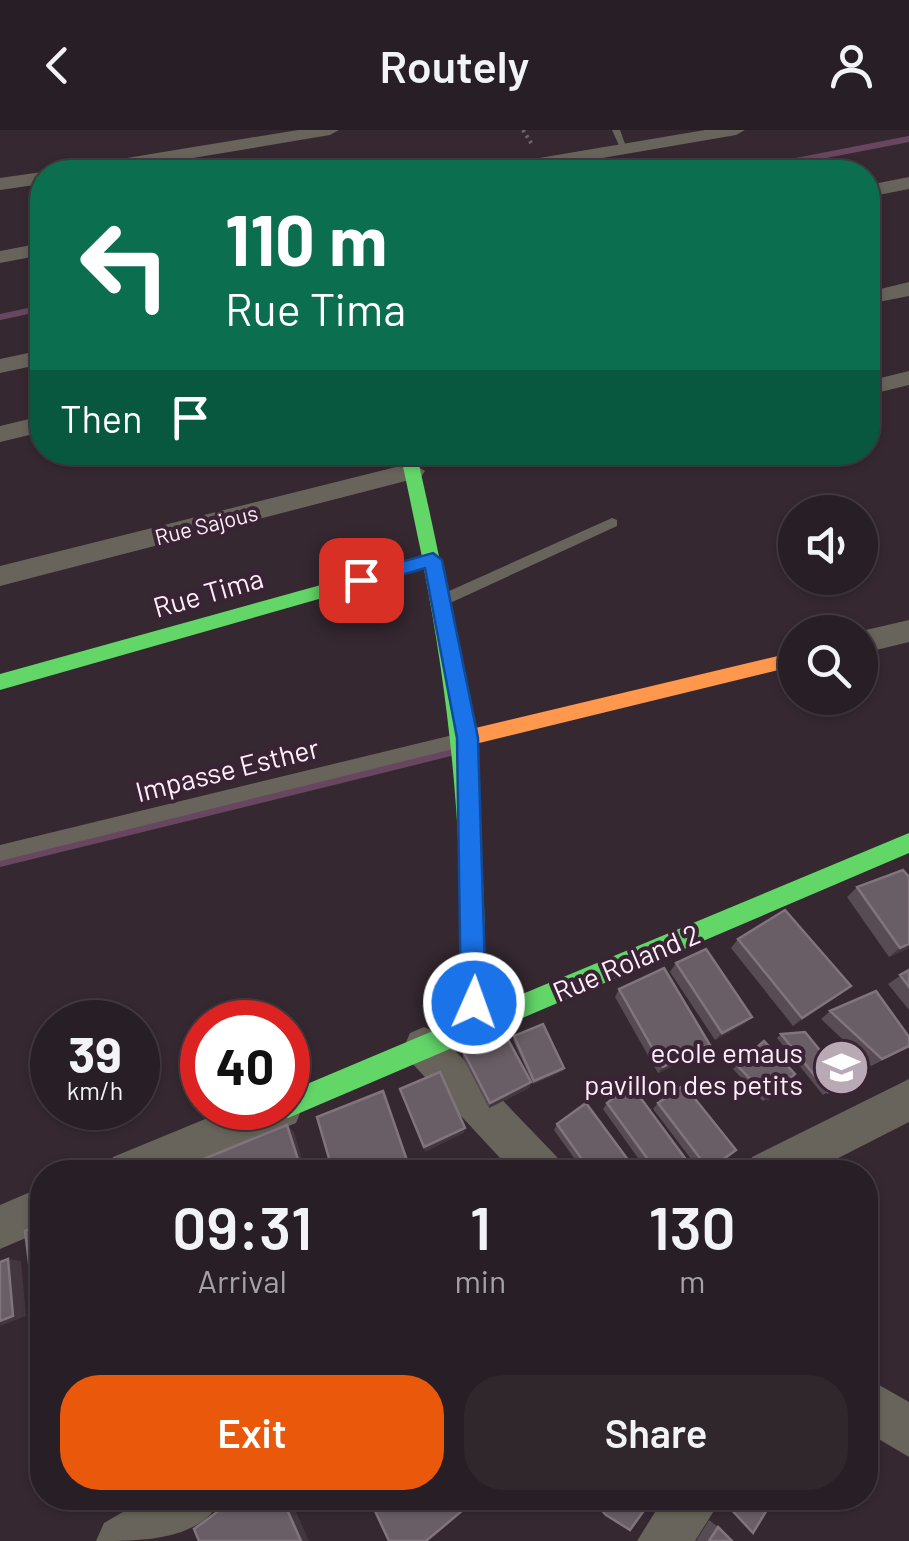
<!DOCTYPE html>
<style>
:root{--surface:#281e25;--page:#30272d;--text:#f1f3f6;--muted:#a5a2a7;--line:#443c42;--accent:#ea580c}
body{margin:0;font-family:Barlow,sans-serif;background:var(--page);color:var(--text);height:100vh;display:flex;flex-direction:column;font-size:38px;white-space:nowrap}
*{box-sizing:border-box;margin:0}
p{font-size:32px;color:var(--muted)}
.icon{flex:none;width:55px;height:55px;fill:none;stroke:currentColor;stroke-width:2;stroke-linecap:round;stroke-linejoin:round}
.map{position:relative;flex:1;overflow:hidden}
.panel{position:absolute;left:30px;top:1030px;width:848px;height:350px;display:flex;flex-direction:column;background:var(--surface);border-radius:40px;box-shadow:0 2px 8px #0004,0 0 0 2px var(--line)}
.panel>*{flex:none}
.hud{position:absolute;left:30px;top:30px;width:850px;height:305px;border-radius:40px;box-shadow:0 2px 8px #0004,0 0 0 2px var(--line);background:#0b6e4f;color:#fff;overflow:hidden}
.buttons{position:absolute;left:778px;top:365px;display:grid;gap:20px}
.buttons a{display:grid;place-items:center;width:100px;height:100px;border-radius:50%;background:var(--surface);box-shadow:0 2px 8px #0004,0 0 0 2px var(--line);font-size:50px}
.speed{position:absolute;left:30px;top:870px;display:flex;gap:20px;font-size:50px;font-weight:700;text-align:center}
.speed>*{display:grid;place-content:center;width:130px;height:130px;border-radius:50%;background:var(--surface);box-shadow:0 2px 8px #0004,0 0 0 2px var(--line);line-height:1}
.speed small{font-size:25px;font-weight:400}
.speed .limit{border:15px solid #d22;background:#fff;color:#111}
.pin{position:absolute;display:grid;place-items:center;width:85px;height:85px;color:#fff;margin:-42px;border-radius:20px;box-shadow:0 5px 15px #0006}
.me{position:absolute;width:110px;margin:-55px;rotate:2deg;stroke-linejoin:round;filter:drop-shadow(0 0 8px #0008)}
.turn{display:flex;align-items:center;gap:35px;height:210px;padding:0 30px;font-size:45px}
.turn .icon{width:130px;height:130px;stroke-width:2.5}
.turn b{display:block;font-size:70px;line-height:85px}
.then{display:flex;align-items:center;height:95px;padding:0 30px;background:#0003;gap:20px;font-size:38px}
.eta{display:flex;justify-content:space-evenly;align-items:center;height:170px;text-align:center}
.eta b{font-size:60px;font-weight:600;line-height:70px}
.action{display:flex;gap:20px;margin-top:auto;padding:20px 30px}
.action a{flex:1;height:115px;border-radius:40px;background:var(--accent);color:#fff;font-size:40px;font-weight:600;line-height:115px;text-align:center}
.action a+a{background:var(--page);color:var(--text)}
header{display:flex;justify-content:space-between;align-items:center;height:130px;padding:0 30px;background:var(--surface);font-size:45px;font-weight:600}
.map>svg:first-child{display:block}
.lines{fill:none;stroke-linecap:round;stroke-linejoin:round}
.stream-far1{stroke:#684660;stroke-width:6}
.stream{stroke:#684660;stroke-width:10}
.path{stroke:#6c6563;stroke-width:4;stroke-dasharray:2.5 4;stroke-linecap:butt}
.lane{fill:#68645b;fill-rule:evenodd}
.street{fill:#68645b;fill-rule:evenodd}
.fast{fill:#63d668;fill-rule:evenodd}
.slow{fill:#ff974d;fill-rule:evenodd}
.wall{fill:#584c54}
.shaded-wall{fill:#42363f}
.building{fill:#695e66;stroke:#81747d;stroke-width:2.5}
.route{fill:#1a73e8;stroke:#114b97;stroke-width:2.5}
.labels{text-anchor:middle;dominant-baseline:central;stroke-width:8;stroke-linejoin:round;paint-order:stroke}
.far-street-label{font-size:22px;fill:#feeffa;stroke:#3a2334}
.street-label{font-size:28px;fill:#feeffa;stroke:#3a2334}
.poi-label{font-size:28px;fill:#feeffa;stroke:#3a2334;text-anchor:end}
</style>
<header><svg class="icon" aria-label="back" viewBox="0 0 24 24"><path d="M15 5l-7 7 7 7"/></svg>Routely<svg class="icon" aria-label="person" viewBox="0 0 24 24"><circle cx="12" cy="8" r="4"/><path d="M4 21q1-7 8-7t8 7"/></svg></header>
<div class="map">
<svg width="909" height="1411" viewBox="0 0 909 1411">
<rect width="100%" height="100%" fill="#352831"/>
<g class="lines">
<!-- stream-far1 -->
<path class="stream-far1" d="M739,42L909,9
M0,187L42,178"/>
<!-- stream -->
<path class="stream" d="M0,732L455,620"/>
<!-- path -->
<path class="path" d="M523,0L533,16"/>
<!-- lane -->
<path class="lane" d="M612,0H620L628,22H622Z
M612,388L617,390V396L448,474H438L436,470L438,466Z
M461,603L469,610L461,617L0,731V715Z"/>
<!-- street -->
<path class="street" d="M298,0H339L330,5L109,42H69L78,36Z
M705,0H745L736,5L521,42H482L491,36Z
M42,42V54L0,60V48Z
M909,47V59L868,67V55Z
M42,113V125L0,133V121Z
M909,152V166L868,174V162Z
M42,220V234L0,243V229Z
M909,241V255L868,265V251Z
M42,286V302L0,312V296Z
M412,333L425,341L421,347L0,456V436Z
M909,490V512L860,524L857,502Z
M424,897L438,903L557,1027L563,1042H513L410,931L404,917L410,903Z
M909,949V992L811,1042H746L752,1027Z
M288,960L296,963L302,978L296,993L178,1042H107L113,1027L232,978H288Z
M42,1057V1101L0,1119V1075Z
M865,1247L909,1272V1327L865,1301Z
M147,1368H222C201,1411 142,1411 96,1411L104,1393Z
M664,1368H722L695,1411H637Z"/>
<!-- fast -->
<path class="fast" d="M400,322H416C459,506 491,690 484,880L909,703V723L288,988L279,984L276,978H288V962L459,890C466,738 453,589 424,439L0,560V544L422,427Z"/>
<!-- slow -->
<path class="slow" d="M795,522V536L467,616L457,608L467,600Z"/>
</g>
<!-- wall -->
<path class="wall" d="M857,757L909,818L889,827L847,767Z
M738,809L841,864L793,896L731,818Z
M676,833L752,887L744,894L715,910L670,842Z
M909,840V880L888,854Z
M619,859L703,922L658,943L615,867Z
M830,881L909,917L871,936L821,889Z
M781,904L845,951L823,965L777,908Z
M514,906L563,941L533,954L513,910Z
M764,911L768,968L763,971L733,939Z
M463,921L531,952L529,958L489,978L463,928Z
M607,973L688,1042H648L603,979Z
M658,973L709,1040L701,1042L653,979Z
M557,994L637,1042H584L554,1000Z
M731,1368H774L753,1403L726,1376Z
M709,1390L718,1397L732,1411H696Z"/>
<!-- shaded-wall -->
<path class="shaded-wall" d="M909,814V818L889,827L900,818Z
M851,856L841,864L793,896L802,888Z
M752,887L744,894L715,910L722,903Z
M710,915L703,922L658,943L663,937Z
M564,938L563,941L533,954L534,951Z
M531,952L529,958L489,978L490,973Z
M287,995L294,1002L306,1042H302Z
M465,998L464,1003L425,1022L424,1017Z
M8,1129L21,1131L26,1186L0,1196Z
M282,1368H290L309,1411H301Z"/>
<!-- building -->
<path class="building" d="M903,740L909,747V814L900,818L857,757Z
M785,780L851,856L802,888L738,809Z
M706,819L752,887L722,903L676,833Z
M664,838L710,915L663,937L619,859Z
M909,840V857L900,845Z
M876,861L909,907V916L882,929L830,881Z
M543,894L564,938L534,951L514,906Z
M503,900L531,952L490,973L463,921Z
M805,902L845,951L828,962L781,904Z
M764,911L795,944L768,968L737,935Z
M440,942L465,998L424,1017L400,959Z
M631,955L693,1039L688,1042H657L607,973Z
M684,955L736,1020L709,1040L658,973Z
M383,961L411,1042H333L317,987Z
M586,973L637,1042H591L557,994Z
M287,995L302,1042H172Z
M42,1094V1220L40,1221L25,1101Z
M8,1129L13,1186L0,1191V1132Z
M68,1368H93L70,1380Z
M236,1368H282L301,1411H199L194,1399Z
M369,1368H457L463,1380L426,1411H389Z
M590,1368H653L630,1400L606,1385Z
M738,1368H774L753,1403L731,1379Z
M718,1397L732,1411H709Z"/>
<!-- route -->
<path class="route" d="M433,423L442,430L478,608L486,873L483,881L474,885L465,881L461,873L457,608L425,438L361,457L351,450L354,445Z"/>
<!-- icons -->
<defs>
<symbol id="school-disc" viewBox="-11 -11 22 22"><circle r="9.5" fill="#b8a9b4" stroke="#3a2334"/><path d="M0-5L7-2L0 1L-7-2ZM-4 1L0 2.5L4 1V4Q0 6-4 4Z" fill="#fff"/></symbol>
</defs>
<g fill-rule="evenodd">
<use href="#school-disc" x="810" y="906" width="63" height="63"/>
</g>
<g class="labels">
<!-- far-street labels -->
<g class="far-street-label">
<text transform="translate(206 394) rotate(-14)">Rue Sajous</text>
</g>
<!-- street labels -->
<g class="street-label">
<text transform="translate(208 462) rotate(-16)">Rue Tima</text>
<text transform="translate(227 639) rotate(-14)">Impasse Esther</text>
<text transform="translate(626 832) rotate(-23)">Rue Roland 2</text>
</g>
<!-- poi labels -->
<g class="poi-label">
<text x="803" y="922">ecole emaus<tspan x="803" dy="32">pavillon des petits</tspan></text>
</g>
</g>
</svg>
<div class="buttons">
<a><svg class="icon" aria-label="sound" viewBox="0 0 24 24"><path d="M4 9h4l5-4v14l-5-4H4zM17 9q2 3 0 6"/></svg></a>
<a><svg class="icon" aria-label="search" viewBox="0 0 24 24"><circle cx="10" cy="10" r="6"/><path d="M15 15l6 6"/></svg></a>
</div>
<div class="speed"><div>39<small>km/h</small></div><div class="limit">40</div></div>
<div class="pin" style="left:361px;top:450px;background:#d93025"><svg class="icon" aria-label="arrive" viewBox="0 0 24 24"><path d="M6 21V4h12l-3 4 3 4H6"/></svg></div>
<svg class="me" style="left:474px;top:873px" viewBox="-20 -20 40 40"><circle r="17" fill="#1a73e8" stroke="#fff" stroke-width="3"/><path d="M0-11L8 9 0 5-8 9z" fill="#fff"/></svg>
<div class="hud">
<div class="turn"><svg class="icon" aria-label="left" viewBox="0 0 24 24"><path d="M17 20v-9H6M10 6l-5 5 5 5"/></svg><div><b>110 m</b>Rue Tima</div></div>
<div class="then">Then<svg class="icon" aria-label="arrive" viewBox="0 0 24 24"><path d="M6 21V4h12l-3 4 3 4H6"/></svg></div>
</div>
<section class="panel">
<div class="eta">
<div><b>09:31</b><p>Arrival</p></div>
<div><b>1</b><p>min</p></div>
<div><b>130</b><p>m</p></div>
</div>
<div class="action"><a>Exit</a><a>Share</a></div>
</section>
</div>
